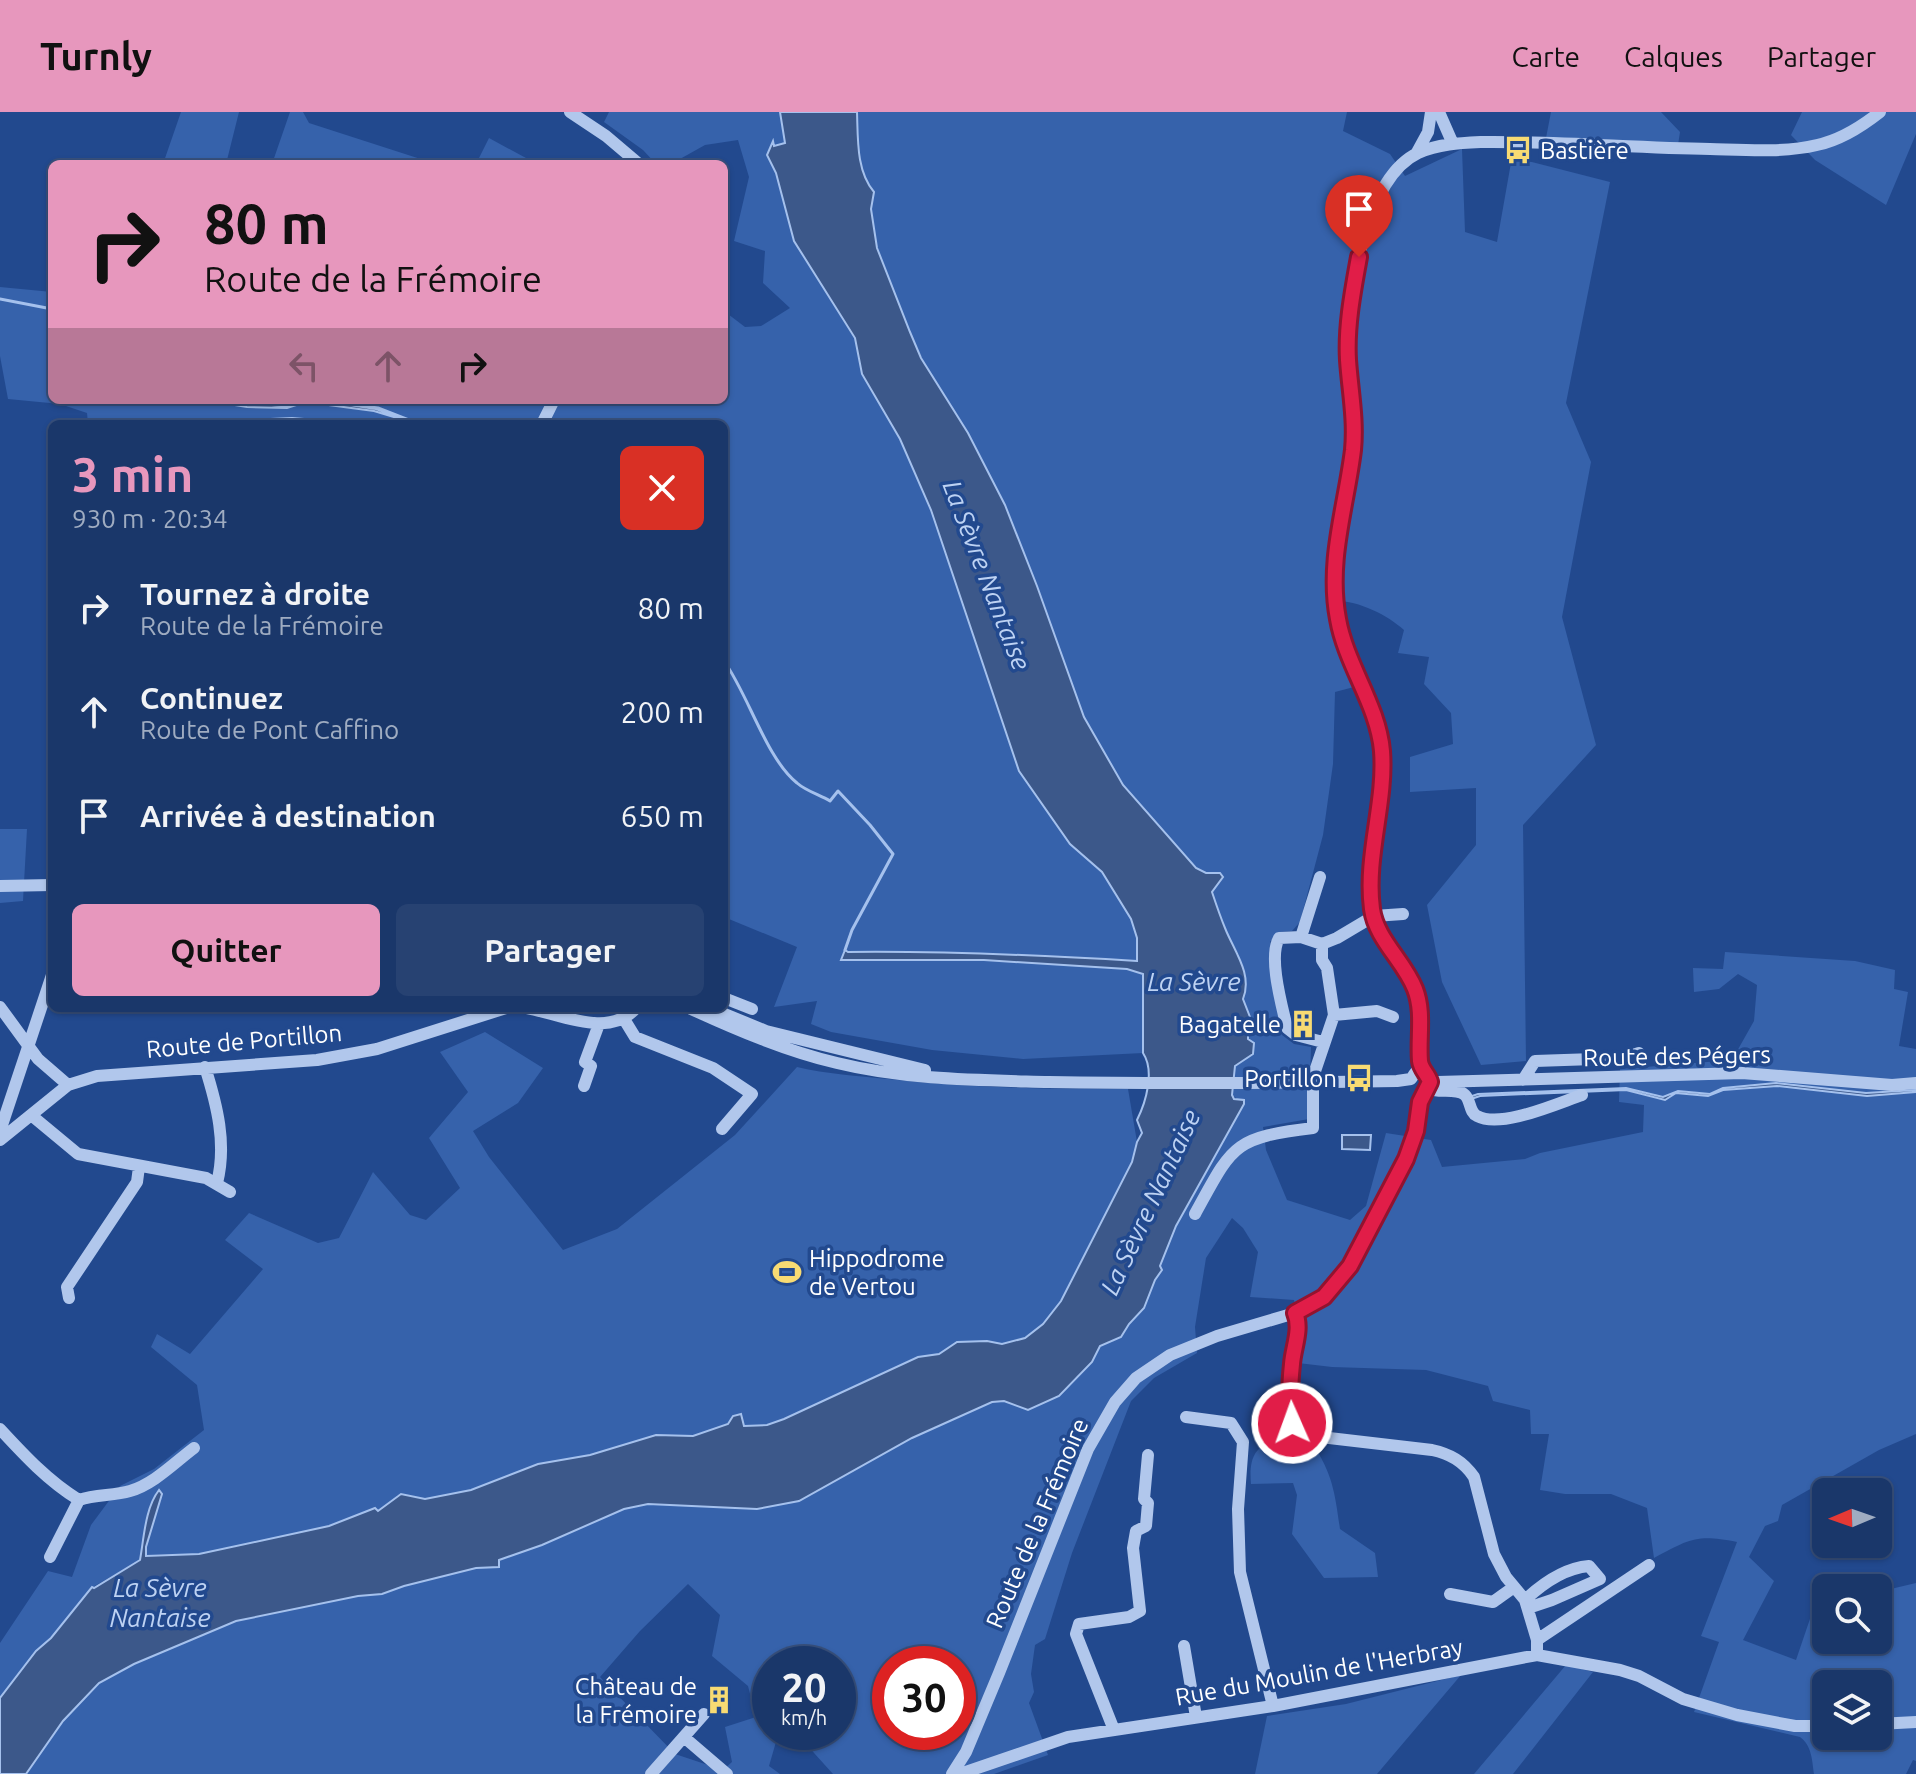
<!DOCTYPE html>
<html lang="fr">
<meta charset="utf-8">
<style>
:root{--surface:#1a376a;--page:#274272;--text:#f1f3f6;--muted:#9facc1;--line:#38517e;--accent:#e797bd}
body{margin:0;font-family:Ubuntu,sans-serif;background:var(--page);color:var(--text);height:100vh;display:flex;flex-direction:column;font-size:30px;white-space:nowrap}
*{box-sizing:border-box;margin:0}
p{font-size:26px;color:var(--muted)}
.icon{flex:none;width:44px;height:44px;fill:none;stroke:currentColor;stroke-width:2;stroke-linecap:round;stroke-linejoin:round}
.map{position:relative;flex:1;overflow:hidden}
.side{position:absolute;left:48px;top:308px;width:680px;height:592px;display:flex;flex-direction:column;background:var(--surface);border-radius:12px;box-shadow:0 2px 6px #0004,0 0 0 2px var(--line)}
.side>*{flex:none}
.hud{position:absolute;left:48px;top:48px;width:680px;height:244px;border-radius:12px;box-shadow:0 2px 6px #0004,0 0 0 2px var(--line);background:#e797bd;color:#111;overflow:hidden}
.needle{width:52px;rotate:268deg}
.fabs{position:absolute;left:1812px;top:1366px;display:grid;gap:16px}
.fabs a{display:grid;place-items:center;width:80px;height:80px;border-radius:12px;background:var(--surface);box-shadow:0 2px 6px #0004,0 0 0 2px var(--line);font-size:40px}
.speed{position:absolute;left:752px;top:1534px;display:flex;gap:16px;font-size:40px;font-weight:700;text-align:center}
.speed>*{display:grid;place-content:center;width:104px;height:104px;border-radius:50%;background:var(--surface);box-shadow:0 2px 6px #0004,0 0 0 2px var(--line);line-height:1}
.speed small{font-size:20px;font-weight:400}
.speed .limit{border:12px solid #d22;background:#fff;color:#111}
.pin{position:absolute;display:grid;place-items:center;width:68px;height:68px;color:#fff;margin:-82px -34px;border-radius:50% 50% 50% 0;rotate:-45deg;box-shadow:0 0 8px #0007}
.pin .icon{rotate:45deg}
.me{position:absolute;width:88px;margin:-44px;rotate:358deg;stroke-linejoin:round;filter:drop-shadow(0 0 6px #0008)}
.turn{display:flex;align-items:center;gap:28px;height:168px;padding:0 24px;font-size:36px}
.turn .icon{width:104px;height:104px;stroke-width:2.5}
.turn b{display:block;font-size:56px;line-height:68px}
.lanes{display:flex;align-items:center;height:76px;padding:0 24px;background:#0003;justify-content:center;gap:40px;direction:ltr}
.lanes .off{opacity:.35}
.round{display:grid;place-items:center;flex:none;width:84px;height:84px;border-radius:12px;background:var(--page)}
.headline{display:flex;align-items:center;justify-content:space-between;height:136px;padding:0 24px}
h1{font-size:48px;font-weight:700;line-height:60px;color:var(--accent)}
.primary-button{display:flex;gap:16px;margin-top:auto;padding:16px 24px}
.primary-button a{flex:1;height:92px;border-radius:12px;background:var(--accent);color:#111;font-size:32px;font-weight:700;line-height:92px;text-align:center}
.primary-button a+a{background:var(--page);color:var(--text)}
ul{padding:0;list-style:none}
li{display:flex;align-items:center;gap:24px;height:104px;padding:0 24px}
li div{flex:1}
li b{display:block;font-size:30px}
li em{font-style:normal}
header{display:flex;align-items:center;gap:48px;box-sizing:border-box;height:112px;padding:0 40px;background:var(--accent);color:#111}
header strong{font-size:38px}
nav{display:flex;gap:44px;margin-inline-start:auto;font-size:28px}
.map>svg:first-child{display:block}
.green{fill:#3662ab;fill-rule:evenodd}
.water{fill:#3c588a;stroke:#a5c1ed;stroke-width:2}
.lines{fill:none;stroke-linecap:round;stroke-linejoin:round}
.stream{stroke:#a5c1ed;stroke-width:3}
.minor{stroke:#b1c7ec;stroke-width:12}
.route-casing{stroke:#92132f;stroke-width:20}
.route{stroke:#e11d48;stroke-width:14}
.labels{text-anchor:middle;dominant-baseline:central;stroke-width:7;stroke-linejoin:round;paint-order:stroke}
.poi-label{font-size:24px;fill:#fff;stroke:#22498e;text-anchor:end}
.street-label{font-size:24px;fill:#fff;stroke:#22498e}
.water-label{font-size:26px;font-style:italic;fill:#bdd2f3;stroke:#22498e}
</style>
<header>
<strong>Turnly</strong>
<nav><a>Carte</a><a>Calques</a><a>Partager</a></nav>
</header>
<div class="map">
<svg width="1916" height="1662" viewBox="0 0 1916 1662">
<rect width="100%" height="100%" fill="#22498e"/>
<!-- green -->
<path class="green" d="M181,0H239L226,52H163Z
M290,0H303L309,11L436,52H272Z
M609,0H780L785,31L773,34L767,43L776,61L794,129L855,226L862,262L900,327L931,398L1019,659L1070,732L1102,760L1131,807L1137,826L1138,850C1041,843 945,839 848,840L845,838L841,848H984L1127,857L1143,862V941L1023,947L932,938L831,920L811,912L817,889L774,895L797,835L724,805V312H88L87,301L60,292L8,287L0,244V175L52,180V288H538L555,299L561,288H724V199L745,215L761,214L790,196L763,171L765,139L734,129L749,65L738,28L705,33L671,52H656L643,38L604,10Z
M857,0H1347L1343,19L1390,42L1405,64L1462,37L1465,120L1497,130L1512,45L1610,70L1566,291L1591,350L1562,505L1596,633L1523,713L1526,949L1481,953L1442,870L1427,793L1476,733V676L1410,680V645L1453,632L1451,601L1424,572L1429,545L1398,541L1404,518C1387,502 1353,486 1330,489C1331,520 1342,547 1354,575L1335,580L1333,652L1323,723L1300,810L1292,819L1279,820L1270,830L1282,923L1294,932L1311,935L1309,1007L1263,1015L1266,1038L1287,1088L1350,1108L1366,1094L1386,1021L1431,1028L1442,1055L1525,1047L1540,1041L1643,1020L1644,993L1619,990L1620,957L1732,948L1754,909L1757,873L1738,862L1719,877L1694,880L1693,856L1723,857L1725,840L1855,849L1895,858L1894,877L1908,880L1899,934L1916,937V1322L1879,1338L1782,1393L1778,1409L1765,1414L1749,1445L1774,1469L1743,1528L1796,1548L1813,1498L1826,1494V1528H1878V1480L1916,1471V1649L1913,1648L1906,1662H1814C1812,1648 1812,1634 1800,1625L1694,1600L1719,1530L1701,1524L1737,1430C1696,1422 1690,1427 1654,1446L1647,1396L1611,1382H1565L1540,1378L1549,1322H1531L1530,1298L1493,1289L1488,1274L1426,1258L1332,1255L1298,1251L1300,1219L1294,1188L1250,1185L1258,1140L1243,1116L1232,1106L1206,1146L1195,1215L1197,1241L1154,1266L1131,1289L1072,1441L1045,1527L1035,1533L1031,1562L1034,1580L1029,1591L1048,1643L994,1662H833L805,1631L778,1623L769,1654L780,1662H26L63,1609L99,1571L134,1552L236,1509L358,1484L382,1482L404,1474L476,1456L499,1455V1448L542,1433L624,1397L648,1392L757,1397L799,1389L912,1326L992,1290L1004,1289L1029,1298L1092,1251L1100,1234L1121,1225L1129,1212L1144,1196L1155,1168L1162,1159L1160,1154L1176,1114L1244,992L1232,983L1235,954L1248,928L1251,904L1243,887L1239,843L1226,820L1212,780L1220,761H1206L1196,756L1123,673L1084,605L1037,474L1005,393L922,246L910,220L877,136L871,97L874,80C856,59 858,27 857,0ZM688,1472L720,1503L712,1544L748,1574L756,1605L725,1615L732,1650L723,1658L675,1642L600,1565L640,1519ZM770,1552H838V1620H770ZM890,1552H958V1620H890ZM1826,1572H1878V1624H1826Z
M1551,0H1661L1680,20L1678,33L1546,26Z
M1802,0H1916V22L1886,93L1815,48L1791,23Z
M489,26L537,52H476Z
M0,717H27L23,789L0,791Z
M485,920L543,956L518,991L473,1019L489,1045L563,1138L617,1117L735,1023L797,955C827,962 857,964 888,967C968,976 1047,977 1128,977L1137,1030L1132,1049L1061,1189L1043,1212L1025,1226L1002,1232L987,1229L957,1230L939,1242L917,1245L784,1307L767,1313L743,1314L741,1303L728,1312L693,1324L656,1323L590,1343L538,1352L471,1378L425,1387L398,1383L385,1396L378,1399L375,1397L329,1414L199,1442L149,1443L91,1476L51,1526L36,1539L0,1586V1531L48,1459L72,1465L91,1413L120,1374L154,1357L204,1318L197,1273L151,1235L157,1222L190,1242L263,1157L225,1128L249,1101L318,1131L339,1126L373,1060L410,1103L426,1108L460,1076L429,1026L468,980L440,940Z
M1293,1326L1312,1331C1333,1362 1335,1382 1340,1417L1375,1441L1378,1465L1324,1466L1292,1422L1297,1383L1293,1371L1251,1372C1248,1338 1260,1329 1293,1326Z
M1566,1553L1593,1560L1513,1662H1474Z
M1461,1563L1377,1662H1255L1267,1604L1346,1592Z"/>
<!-- water -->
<path class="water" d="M780,0H857C858,26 856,59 874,80L871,97L877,136L910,220L921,246L968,321L1005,393L1037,474L1084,605L1123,673L1196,756L1206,761H1220L1223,765L1212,780C1216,792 1220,804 1225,816C1234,839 1253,862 1243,887L1252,910L1248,916V927L1254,931L1253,942L1235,954L1232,983L1234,987L1244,988V992L1176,1114L1160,1154L1162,1158L1155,1168L1144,1196L1129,1212L1121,1225L1100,1234L1092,1250L1059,1284L1028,1298L1004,1289L992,1290L912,1326L799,1389L757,1397L648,1392L624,1397L542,1433L499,1448V1455L476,1456L404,1474L382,1482L358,1484L236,1509L134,1552L99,1571L63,1609L26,1662H0V1586L36,1539L51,1526L92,1475L94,1476L140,1448C144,1426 145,1396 159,1378L162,1382L146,1435V1444L199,1442L329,1414L375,1396L378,1399L401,1382L425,1387L471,1378L538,1352L590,1343L656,1323L693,1324L728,1312L733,1304L741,1302L744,1314L767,1313L784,1307L918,1245L939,1242L957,1230L987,1229L1002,1232L1025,1226L1043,1212L1061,1189L1132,1050L1137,1030L1142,1021L1137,1008C1146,990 1155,959 1143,941V862L1127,857L984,848H841L845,838L848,840C945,839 1040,843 1137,849V826L1131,807L1102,760L1070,732L1019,659L931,398L900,327L862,262L855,226L794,129L776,61L767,43L773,29L774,34L785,31Z
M204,288L285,294L317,288L376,297L417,312L374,299L321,292L312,288L287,296L247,295Z
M292,306L365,312H229V309Z
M1776,971L1866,981L1916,978V980L1867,984L1777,974L1723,978L1708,984L1676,981L1665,988L1626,978L1480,984L1471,987L1469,985L1478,982L1626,976L1663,985L1678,979L1710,982L1723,976Z
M1342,1023H1371L1370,1038L1342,1037Z"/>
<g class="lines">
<!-- stream -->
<path class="stream" d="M0,187L52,197
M225,288L287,294L306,288
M320,288L378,296L419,312
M724,549C749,584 766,646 797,671C806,679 820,683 830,689L838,679L870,713L893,742L852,818L845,838"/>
<!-- minor -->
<path class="minor" d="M570,0L606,24L639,52
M1439,0L1453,32
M1416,42L1428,20L1431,0
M542,312L554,288
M0,774L52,773
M1301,825L1320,765
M1322,832L1301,825L1279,826C1268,845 1282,894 1287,916L1296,923L1323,930
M724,886L752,897
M0,895L38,947L68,973
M527,896C560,902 609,927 636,896
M689,896C737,918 786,939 837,951C906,968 979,968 1049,970C1165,972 1281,971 1397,969L1411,967L1415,961L1423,960
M710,896L766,919L925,958
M1334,903L1377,899L1393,905
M624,907L635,925L713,956L752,982L722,1017
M205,955C217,993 227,1032 217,1071
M1418,960L1420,951C1421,926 1424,897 1413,874C1402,848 1378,827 1373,798C1363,747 1385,693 1382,642C1379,594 1346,553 1338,506C1328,447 1348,394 1353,336C1356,304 1348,274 1348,243C1347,189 1363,67 1418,41C1438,32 1460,31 1481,30C1557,29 1634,36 1710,37C1745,38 1783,41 1817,33C1841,28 1861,15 1880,0
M1523,968L1535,949L1623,946L1639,941
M1430,973L1438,970L1742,961L1892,973L1916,971
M584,974L591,954L585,950L599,912
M1428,976C1438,982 1456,975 1465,983C1471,989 1469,1000 1477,1004C1501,1017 1558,991 1582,983
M31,1003L78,1042L206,1066L230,1080
M0,1019L52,863
M0,1028L68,973L97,964L317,948L377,937L506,896
M1195,1102C1233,1033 1232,1026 1313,1016V965L1334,903L1327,856L1322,848V832L1337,826L1374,804L1403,802
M69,1186L67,1175L137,1070L139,1055
M1295,1201C1309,1237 1264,1304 1312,1324L1432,1338C1450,1342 1463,1349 1474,1365L1494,1442L1506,1465L1525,1488L1537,1528V1543
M1186,1305L1231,1311L1243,1330L1238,1397L1240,1460L1273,1594
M0,1317C24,1343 48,1369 79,1388
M50,1445L79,1388C96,1382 113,1384 130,1379C154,1372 174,1351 194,1336
M1450,1482L1493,1490L1514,1475
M1525,1488C1543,1471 1565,1456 1589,1454L1600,1467L1552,1488L1528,1496
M1537,1528L1649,1453
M1184,1534L1196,1605
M1878,1612L1916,1610
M1114,1618L1076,1522L1079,1512L1129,1505L1140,1499L1133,1436L1136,1419L1146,1414L1148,1391L1144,1387L1148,1343
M685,1626L727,1662
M651,1662L704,1602
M952,1662L966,1640L999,1561L1088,1337L1115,1290L1136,1266L1170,1243L1217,1224L1295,1201L1324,1185L1350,1154L1406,1047L1416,1019L1424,979
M960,1662L1068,1625L1273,1594L1537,1543L1620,1558L1639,1564L1683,1587L1737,1603L1795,1614H1826"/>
</g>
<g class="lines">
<defs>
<path id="route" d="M1292,1311C1289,1292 1290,1271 1292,1252C1293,1236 1302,1217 1295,1201L1324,1185L1350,1154L1406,1047L1416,1019L1420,990L1430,970C1428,962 1421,958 1420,949C1418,925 1424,900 1415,877C1404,849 1376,827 1372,797C1365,744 1386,691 1382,639C1378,593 1346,553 1338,507C1327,449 1346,395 1353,338C1356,307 1350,278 1348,248C1346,214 1353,178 1359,145"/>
</defs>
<!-- route casing -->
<use href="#route" class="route-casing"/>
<!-- route -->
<use href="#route" class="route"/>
</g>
<!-- icons -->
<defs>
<symbol id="bus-bare" viewBox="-9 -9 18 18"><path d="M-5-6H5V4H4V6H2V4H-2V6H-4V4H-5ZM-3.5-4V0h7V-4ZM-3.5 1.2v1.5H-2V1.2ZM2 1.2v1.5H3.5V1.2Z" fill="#f8db73" stroke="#22498e" stroke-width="2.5" paint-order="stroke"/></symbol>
<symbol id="building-bare" viewBox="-9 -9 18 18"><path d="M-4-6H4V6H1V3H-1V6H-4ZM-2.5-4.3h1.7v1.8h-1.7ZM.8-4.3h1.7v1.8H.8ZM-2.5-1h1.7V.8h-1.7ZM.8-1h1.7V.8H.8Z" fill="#f8db73" stroke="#22498e" stroke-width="2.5" paint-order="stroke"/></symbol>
<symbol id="stadium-bare" viewBox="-9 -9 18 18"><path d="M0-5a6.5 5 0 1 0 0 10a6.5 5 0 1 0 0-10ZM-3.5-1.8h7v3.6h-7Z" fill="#f8db73" stroke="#22498e" stroke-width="2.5" paint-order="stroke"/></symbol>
</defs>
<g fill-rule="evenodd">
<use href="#bus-bare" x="1498" y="18" width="40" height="40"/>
<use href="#building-bare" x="1283" y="892" width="40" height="40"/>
<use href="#bus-bare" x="1339" y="946" width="40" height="40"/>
<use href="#stadium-bare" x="767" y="1140" width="40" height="40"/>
<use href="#building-bare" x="699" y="1568" width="40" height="40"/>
</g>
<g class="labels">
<!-- poi labels -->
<g class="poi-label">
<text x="1540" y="38" text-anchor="start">Bastière</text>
<text x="1281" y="912">Bagatelle</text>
<text x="1337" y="966">Portillon</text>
<text x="809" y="1146" text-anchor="start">Hippodrome<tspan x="809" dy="28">de Vertou</tspan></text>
<text x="697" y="1574">Château de<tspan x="697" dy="28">la Frémoire</tspan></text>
</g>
<!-- street labels -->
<g class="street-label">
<text transform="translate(244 929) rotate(-5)">Route de Portillon</text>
<text transform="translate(1677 944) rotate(-1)">Route des Pégers</text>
<text transform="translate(1037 1411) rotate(-67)">Route de la Frémoire</text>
<text transform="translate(1319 1560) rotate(-10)">Rue du Moulin de l'Herbray</text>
</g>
<!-- water labels -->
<g class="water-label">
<text transform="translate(987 463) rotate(69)">La Sèvre Nantaise</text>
<text x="1194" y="869">La Sèvre</text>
<text transform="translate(1150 1090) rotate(-65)">La Sèvre Nantaise</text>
<text x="160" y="1475">La Sèvre<tspan x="160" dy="30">Nantaise</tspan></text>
</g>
</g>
</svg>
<div class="fabs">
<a><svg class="needle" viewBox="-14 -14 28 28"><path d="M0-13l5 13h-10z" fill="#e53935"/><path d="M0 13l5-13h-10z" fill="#9facc1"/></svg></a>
<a><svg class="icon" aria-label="search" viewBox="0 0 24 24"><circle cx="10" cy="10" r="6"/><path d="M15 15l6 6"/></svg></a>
<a><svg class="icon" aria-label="layers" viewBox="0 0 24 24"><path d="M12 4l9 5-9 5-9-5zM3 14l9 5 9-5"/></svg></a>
</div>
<div class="speed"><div>20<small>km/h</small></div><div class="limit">30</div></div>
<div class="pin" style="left:1359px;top:145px;background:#d93025"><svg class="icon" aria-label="arrive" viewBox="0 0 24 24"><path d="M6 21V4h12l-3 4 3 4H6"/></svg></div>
<svg class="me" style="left:1292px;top:1311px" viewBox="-20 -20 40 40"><circle r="17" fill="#e11d48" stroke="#fff" stroke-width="3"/><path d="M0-11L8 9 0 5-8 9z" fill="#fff"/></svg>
<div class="hud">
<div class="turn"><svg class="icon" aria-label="right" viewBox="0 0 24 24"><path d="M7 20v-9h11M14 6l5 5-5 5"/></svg><div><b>80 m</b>Route de la Frémoire</div></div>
<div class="lanes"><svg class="icon off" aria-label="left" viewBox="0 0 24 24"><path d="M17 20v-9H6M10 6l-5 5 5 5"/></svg><svg class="icon off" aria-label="ahead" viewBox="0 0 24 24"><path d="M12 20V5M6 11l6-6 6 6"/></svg><svg class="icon" aria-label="right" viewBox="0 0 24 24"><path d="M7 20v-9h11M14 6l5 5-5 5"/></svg></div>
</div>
<section class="side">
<div class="headline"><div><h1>3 min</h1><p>930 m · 20:34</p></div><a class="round" style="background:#d93025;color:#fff"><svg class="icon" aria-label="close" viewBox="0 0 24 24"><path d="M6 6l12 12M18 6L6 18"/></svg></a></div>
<ul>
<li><svg class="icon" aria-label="right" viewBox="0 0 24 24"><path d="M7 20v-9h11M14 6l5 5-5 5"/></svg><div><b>Tournez à droite</b><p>Route de la Frémoire</p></div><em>80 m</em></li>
<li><svg class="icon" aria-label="ahead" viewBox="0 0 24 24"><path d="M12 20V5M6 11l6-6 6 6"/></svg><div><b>Continuez</b><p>Route de Pont Caffino</p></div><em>200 m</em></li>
<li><svg class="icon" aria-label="arrive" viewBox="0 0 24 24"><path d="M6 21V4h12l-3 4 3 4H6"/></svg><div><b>Arrivée à destination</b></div><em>650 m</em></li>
</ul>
<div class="primary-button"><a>Quitter</a><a>Partager</a></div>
</section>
</div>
